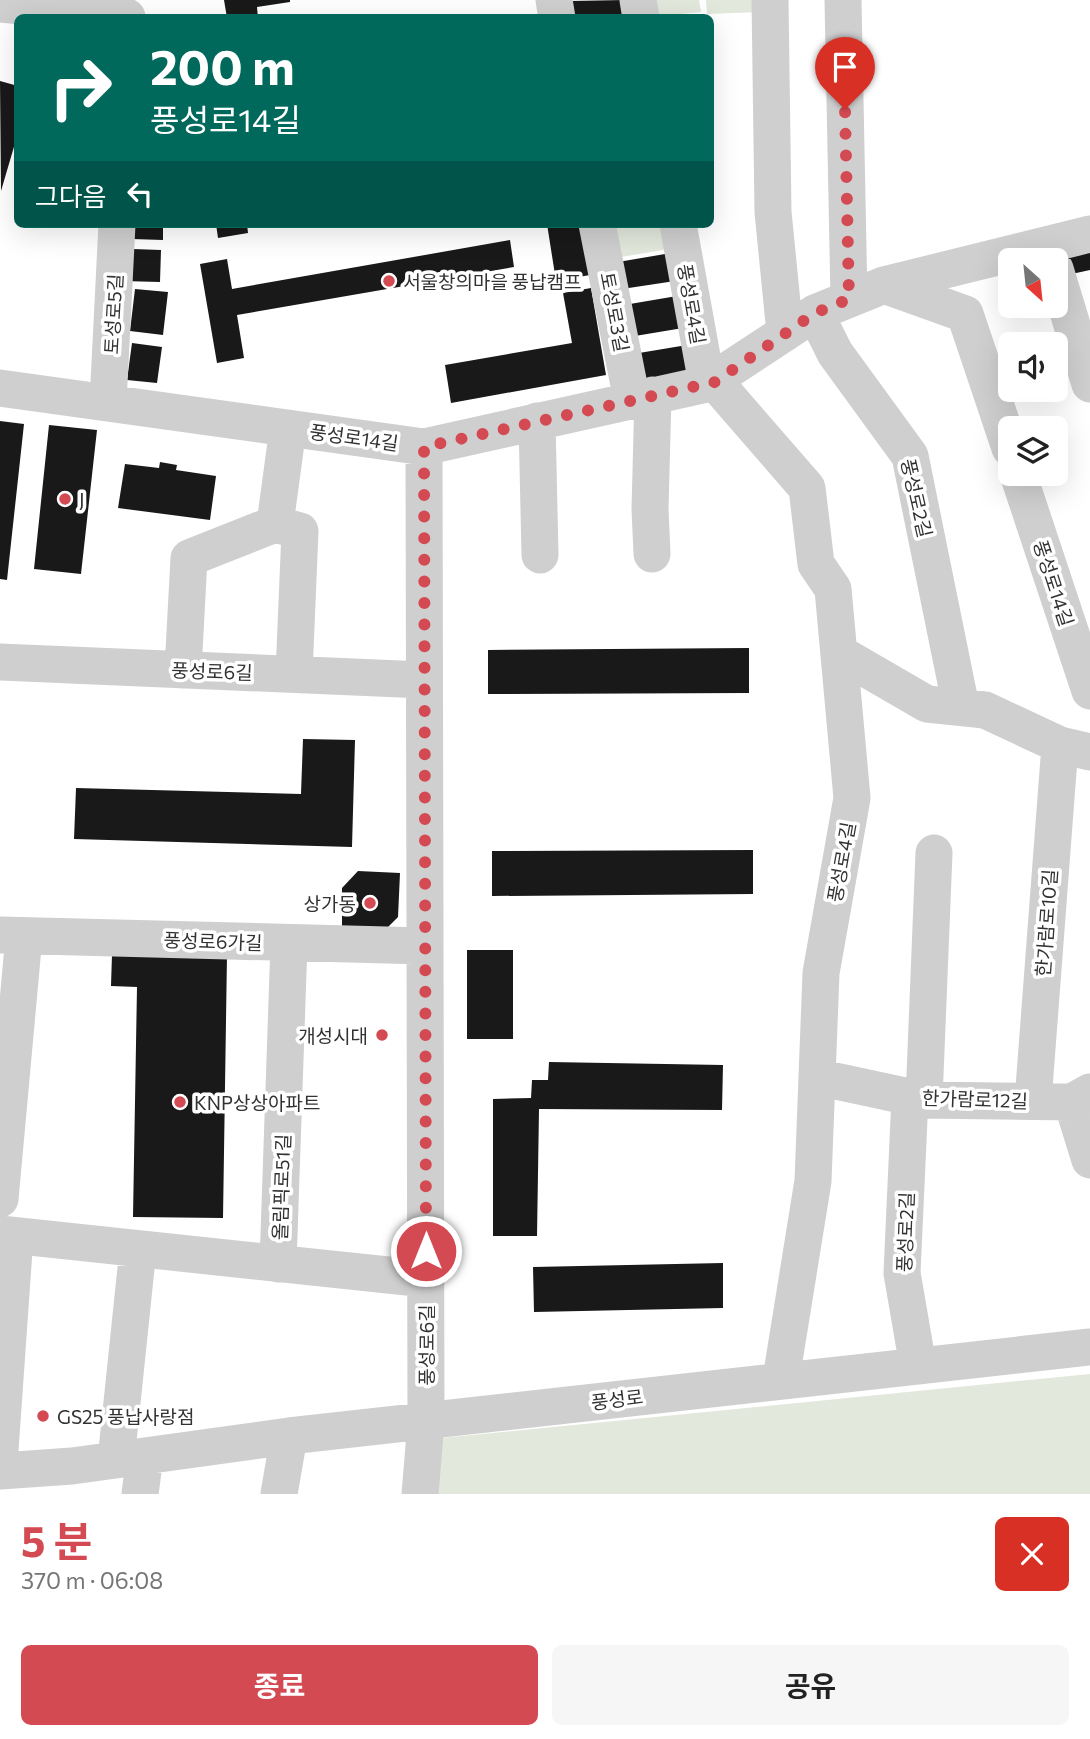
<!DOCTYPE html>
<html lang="ko">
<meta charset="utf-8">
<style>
:root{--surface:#fff;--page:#f6f6f6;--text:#222;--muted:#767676;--accent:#d44a53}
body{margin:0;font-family:Commissioner,"Noto Sans KR",sans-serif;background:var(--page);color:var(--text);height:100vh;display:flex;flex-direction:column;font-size:26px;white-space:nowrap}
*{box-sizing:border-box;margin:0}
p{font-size:23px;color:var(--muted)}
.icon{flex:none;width:38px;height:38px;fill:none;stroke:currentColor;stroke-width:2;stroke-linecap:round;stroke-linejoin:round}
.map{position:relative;height:1494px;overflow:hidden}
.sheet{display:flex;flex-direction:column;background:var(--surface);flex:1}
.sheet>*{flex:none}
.guide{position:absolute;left:14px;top:14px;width:700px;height:214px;border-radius:10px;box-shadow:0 7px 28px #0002;background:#00695c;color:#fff;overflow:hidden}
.needle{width:46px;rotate:153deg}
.tools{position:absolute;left:998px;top:248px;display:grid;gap:14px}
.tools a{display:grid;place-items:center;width:70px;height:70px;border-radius:10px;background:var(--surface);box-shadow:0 7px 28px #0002;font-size:35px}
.pin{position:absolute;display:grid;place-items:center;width:60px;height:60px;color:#fff;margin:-72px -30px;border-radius:50% 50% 50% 0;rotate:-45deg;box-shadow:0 0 7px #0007}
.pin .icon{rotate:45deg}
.me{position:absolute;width:77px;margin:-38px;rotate:0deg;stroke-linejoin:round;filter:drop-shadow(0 0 5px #0008)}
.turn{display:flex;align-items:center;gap:24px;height:147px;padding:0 21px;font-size:32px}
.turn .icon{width:91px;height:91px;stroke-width:2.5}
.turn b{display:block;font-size:49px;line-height:60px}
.then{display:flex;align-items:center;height:66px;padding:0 21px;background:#0003;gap:14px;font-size:26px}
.round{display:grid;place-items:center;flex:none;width:74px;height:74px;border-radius:10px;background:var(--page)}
.overview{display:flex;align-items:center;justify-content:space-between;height:119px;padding:0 21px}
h1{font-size:42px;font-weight:700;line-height:52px;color:var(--accent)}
.button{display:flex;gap:14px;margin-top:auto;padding:14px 21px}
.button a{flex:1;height:80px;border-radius:10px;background:var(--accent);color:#fff;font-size:28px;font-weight:700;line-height:80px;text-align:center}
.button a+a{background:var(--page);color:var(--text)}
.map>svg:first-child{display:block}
.green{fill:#e2e8dc}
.building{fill:#191919}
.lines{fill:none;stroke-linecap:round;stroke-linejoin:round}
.minor{stroke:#cfcfcf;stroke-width:37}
.route{stroke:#d44a53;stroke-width:12;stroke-dasharray:0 21.6}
.poi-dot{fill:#d44a53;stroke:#fff;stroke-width:2.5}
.labels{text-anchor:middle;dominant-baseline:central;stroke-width:7;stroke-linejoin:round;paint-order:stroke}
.poi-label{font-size:19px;fill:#323232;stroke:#fff;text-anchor:start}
.street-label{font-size:19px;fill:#323232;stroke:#fff}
</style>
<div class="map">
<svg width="1090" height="1494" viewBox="0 0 1090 1494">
<rect width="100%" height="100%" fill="#fff"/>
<!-- green -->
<path class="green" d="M648,0H699L701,12L651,17Z
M706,0H760L761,12L707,14Z
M609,224H664L669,249L615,258Z
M1090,1374V1494H436L442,1438Z"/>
<!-- building -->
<path class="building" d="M224,0H290V2L257,7L258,18H227Z
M625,0L629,18H573L569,1Z
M0,81L18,86V133L1,191Z
M133,224H163V240L132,239Z
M216,224H247L248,233L218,238Z
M547,224H581L590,275L556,281Z
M510,240L514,267L237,315L244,358L217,363L200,264L227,259L232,289Z
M133,249L161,250L160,282L123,281Z
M1090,252V270L1067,275L1065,265L1070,256Z
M671,253L675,281L622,289L618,262Z
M591,288L606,375L451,403L445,365L572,343L563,293Z
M135,289L168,292L163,335L130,331Z
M677,296L683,328L629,337L624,305Z
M132,343L162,347L157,383L127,380Z
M687,345L691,373L638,381L633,354Z
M0,421L24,424L7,580L0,579Z
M49,425L97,430L81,574L34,569Z
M160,462L177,465L176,470L216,476L210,520L118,508L125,464L159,468Z
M749,648V693L488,694V650Z
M303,739L355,740L352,847L74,839L76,788L301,794Z
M753,850V894L492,896V851Z
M358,871L400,873L398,917L387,928H342V888Z
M467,950H513V1039H467Z
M112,954L227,955L223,1218L133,1217L137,987L111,986Z
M549,1062L723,1065L722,1110L539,1109L537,1236H493V1099L531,1098L532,1080H548Z
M723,1263V1308L534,1312L533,1267Z"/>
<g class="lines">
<!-- minor -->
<path class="minor" d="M3,0L1,4L127,17
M554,0L557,18
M638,0L641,18
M770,0L773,212L785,333
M843,0L849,299
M597,224L632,400
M678,224L707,384
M1055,269L1090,384
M884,285L965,314L1010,448
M815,313L835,353L910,456L961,707
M715,382L807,488L816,564L833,589L852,798L821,973L813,1181L781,1379
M0,388L424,447L707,384L815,313L884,285L1090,234
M108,403L117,224
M537,421L540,555
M288,428L275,524L300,531L294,674
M1018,474L1090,691
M652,554L650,509L653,395
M839,653L927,704L985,710L1060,745L1090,752
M0,662L424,680
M183,670L189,558L275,524
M0,935L425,946
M817,1077L924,1100L1072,1102L1090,1092
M910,1097L902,1273L918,1366
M924,1100L934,853
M1033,1101L1060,745
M1072,1102L1090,1160
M0,1199L24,936
M0,1234L426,1279
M278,1264L289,943
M0,1450L15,1236
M116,1460L138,1249
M0,1471L72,1466L289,1436L1090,1347
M140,1494L145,1456
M279,1494L289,1436
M420,1494L426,1422L424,447"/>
</g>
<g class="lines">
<!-- route -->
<path class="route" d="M426,1251L424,447L715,382L815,313L849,299L845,109"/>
</g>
<!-- markers -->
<g class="poi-dot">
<circle cx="389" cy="281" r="7"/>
<circle cx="65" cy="499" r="7"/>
<circle cx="370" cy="903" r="7"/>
<circle cx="382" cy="1035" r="7"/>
<circle cx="180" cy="1102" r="7"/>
<circle cx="43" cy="1416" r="7"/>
</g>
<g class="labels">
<!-- poi labels -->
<g class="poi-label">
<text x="403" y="281">서울창의마을 풍납캠프</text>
<text x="79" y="499">J</text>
<text x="356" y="903" text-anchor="end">상가동</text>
<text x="368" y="1035" text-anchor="end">개성시대</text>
<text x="194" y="1102">KNP상상아파트</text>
<text x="57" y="1416">GS25 풍납사랑점</text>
</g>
<!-- street labels -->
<g class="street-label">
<text transform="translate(692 304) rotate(80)">풍성로4길</text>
<text transform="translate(615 312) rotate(79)">토성로3길</text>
<text transform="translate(113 314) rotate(-87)">토성로5길</text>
<text transform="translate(354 437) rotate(8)">풍성로14길</text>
<text transform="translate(917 498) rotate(77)">풍성로2길</text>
<text transform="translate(1054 583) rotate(72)">풍성로14길</text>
<text transform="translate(212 671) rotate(2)">풍성로6길</text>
<text transform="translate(841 862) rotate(-80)">풍성로4길</text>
<text transform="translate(1046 923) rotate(-86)">한가람로10길</text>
<text transform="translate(213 941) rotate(2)">풍성로6가길</text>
<text transform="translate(975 1099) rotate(2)">한가람로12길</text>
<text transform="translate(281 1187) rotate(-88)">올림픽로51길</text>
<text transform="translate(905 1232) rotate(-88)">풍성로2길</text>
<text transform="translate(426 1345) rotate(-90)">풍성로6길</text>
<text transform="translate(617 1399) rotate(-7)">풍성로</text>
</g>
</g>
</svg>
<div class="tools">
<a><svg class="needle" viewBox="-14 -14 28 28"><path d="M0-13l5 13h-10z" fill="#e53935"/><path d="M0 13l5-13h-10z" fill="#767676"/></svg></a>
<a><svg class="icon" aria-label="sound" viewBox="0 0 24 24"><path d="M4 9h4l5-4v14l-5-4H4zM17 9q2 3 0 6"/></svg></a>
<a><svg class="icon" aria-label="layers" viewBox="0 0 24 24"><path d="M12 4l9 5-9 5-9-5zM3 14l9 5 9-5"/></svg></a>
</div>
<div class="pin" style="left:845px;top:109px;background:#d93025"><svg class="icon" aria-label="arrive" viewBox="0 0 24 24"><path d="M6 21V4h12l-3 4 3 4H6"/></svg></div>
<svg class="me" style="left:426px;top:1251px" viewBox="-20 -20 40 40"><circle r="17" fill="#d44a53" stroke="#fff" stroke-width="3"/><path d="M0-11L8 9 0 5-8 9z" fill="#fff"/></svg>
<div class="guide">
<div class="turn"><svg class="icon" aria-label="right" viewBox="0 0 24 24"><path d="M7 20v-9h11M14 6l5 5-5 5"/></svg><div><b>200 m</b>풍성로14길</div></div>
<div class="then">그다음<svg class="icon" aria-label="left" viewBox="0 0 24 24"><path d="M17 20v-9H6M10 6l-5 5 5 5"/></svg></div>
</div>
</div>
<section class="sheet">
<div class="overview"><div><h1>5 분</h1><p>370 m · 06:08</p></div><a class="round" style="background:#d93025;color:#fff"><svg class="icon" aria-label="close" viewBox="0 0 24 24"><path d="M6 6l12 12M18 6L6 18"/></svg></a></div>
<div class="button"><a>종료</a><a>공유</a></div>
</section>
